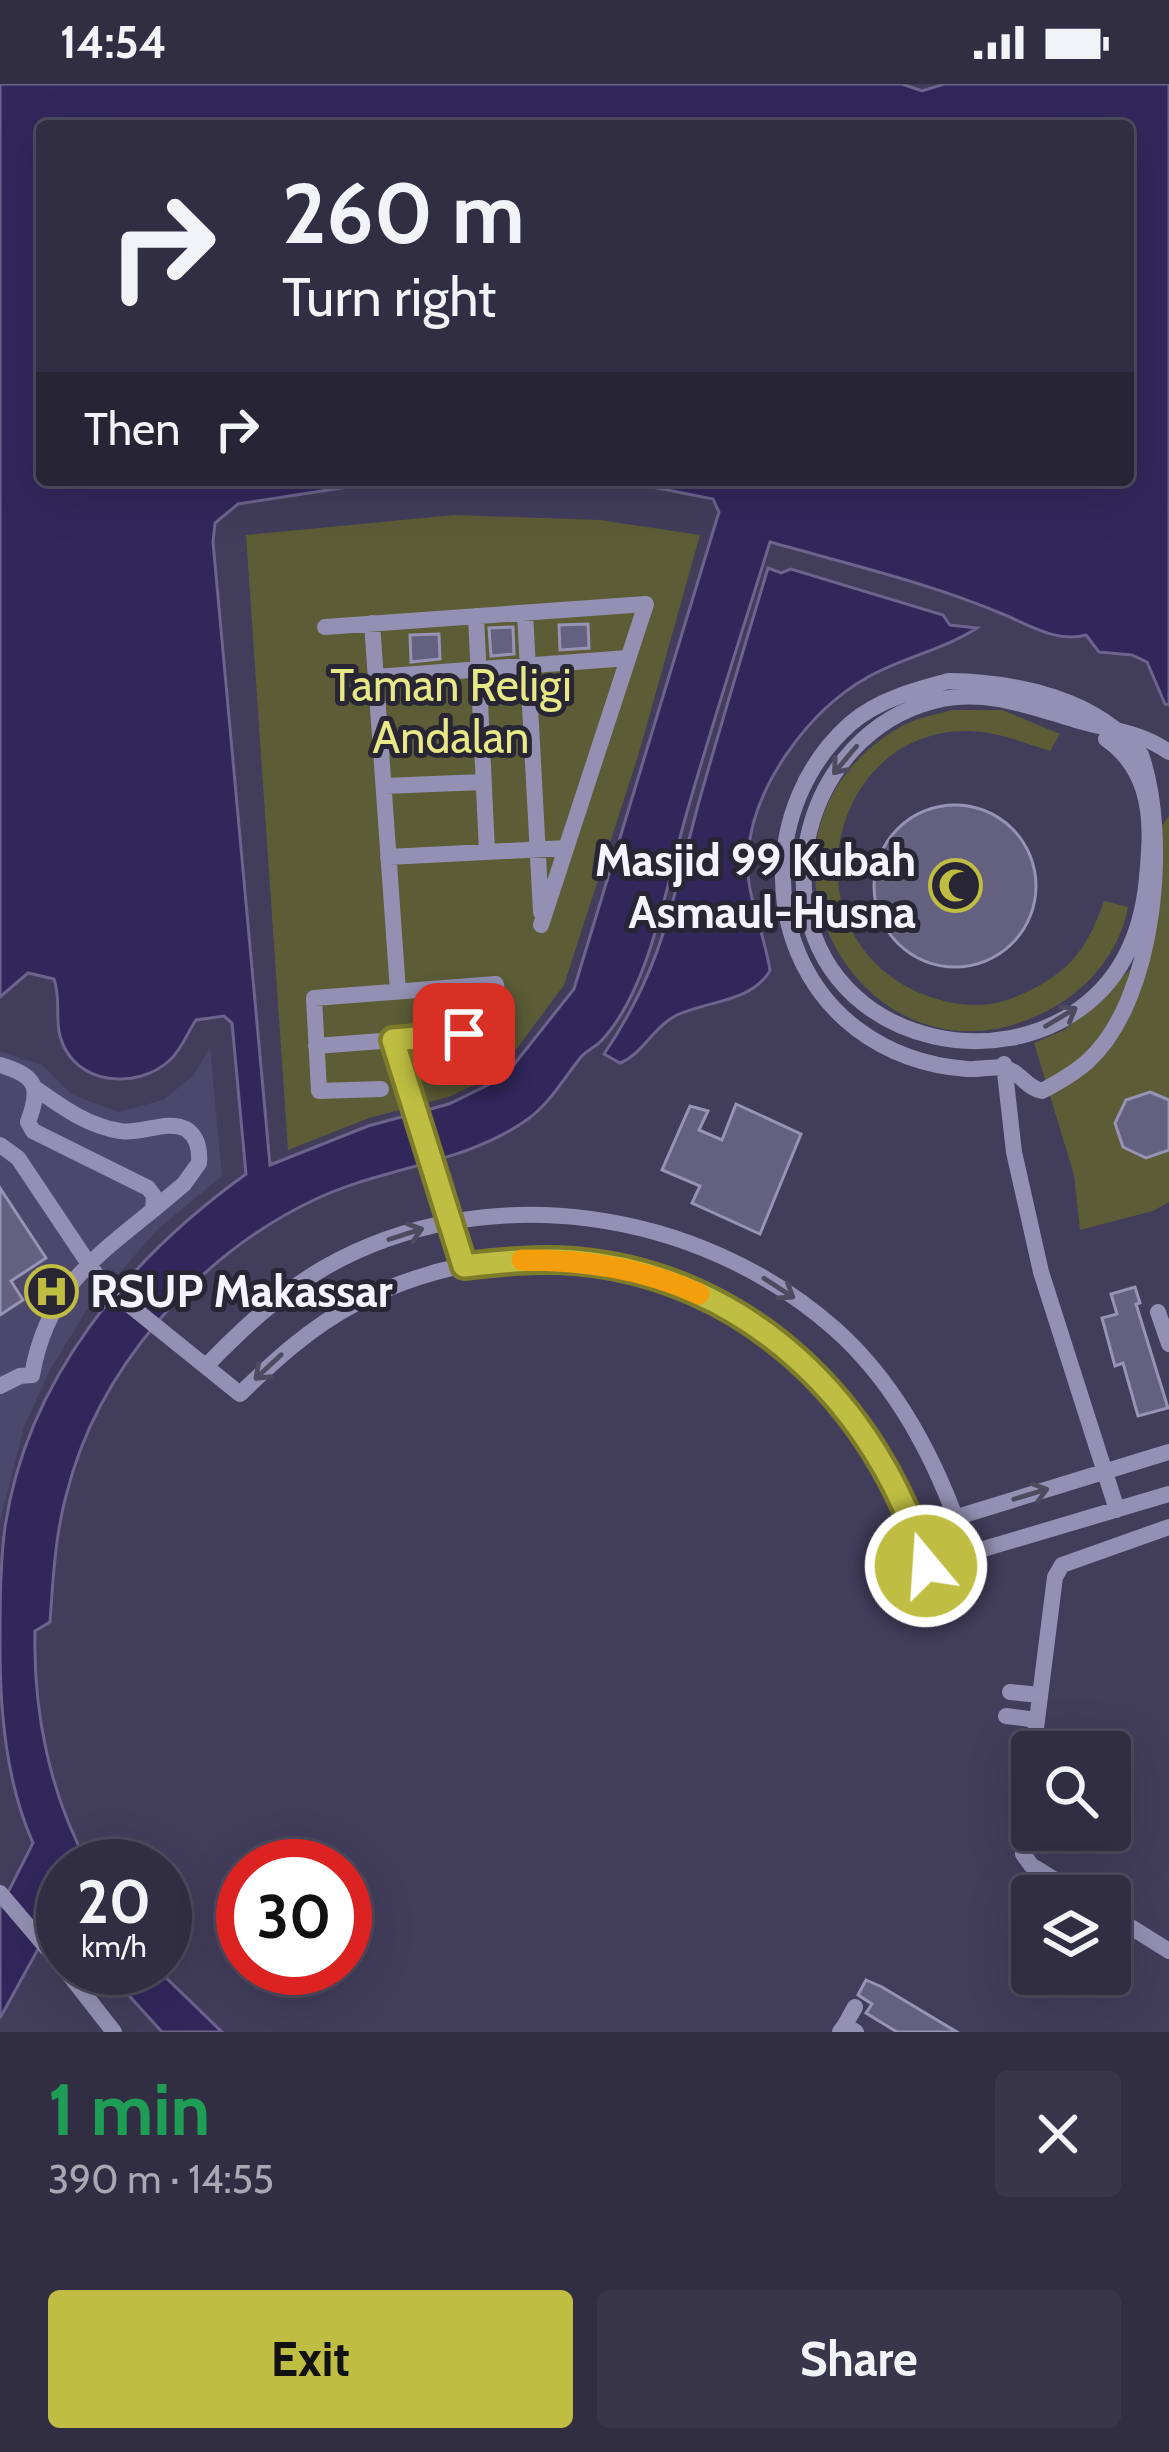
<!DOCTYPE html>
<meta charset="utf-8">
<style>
:root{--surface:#312e44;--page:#39364b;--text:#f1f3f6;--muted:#a8a8b2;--line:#4c4a5d;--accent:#bfbe42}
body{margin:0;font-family:Cabin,sans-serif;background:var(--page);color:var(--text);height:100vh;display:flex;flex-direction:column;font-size:45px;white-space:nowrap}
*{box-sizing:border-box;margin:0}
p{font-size:39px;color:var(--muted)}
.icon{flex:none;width:66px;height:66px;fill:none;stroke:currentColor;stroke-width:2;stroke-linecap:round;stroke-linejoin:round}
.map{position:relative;height:1948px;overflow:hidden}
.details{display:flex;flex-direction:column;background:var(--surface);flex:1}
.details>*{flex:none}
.banner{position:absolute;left:36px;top:36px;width:1098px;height:366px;border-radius:12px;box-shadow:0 12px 48px #0002,0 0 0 3px var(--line);background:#312e44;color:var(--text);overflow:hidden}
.tools{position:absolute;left:1011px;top:1647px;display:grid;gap:24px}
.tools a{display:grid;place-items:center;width:120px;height:120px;border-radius:12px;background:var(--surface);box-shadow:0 12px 48px #0002,0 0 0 3px var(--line);font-size:60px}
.speed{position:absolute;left:36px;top:1755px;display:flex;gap:24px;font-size:60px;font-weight:700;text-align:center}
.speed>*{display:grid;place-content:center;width:156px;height:156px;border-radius:50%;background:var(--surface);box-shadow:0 12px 48px #0002,0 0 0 3px var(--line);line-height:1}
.speed small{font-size:30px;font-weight:400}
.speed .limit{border:18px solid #d22;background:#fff;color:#111}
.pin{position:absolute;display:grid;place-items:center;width:102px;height:102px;color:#fff;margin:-51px;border-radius:24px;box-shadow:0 6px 18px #0006}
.me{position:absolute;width:132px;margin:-66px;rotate:342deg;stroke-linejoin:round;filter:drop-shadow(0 0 9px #0008)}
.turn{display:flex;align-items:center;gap:42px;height:252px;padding:0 48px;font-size:54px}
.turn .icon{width:156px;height:156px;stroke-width:2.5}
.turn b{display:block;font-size:84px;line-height:102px}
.then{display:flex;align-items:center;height:114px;padding:0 48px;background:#0003;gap:24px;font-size:45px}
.round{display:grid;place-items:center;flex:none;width:126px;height:126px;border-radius:12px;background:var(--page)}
.head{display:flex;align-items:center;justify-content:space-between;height:204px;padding:0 48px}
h1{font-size:72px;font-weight:800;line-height:90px;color:#1e9e55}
.primary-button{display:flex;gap:24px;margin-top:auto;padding:24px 48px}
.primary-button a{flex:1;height:138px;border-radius:12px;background:var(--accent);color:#111;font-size:48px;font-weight:800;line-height:138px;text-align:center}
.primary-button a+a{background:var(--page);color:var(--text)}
.status{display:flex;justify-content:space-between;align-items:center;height:84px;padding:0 60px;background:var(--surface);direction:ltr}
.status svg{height:33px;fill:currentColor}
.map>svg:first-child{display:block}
.built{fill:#4b486b}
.green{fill:#5c5d37}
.water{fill:#31275b;stroke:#6c648c;stroke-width:3;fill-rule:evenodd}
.building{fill:#636080;stroke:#9693b5;stroke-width:3}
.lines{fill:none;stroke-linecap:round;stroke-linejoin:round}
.minor{stroke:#9490b3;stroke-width:16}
.oneway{stroke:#4e4b60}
.route-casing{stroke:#7c7c2b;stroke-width:30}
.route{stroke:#bfbe42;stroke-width:21}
.slow{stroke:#f59e0b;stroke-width:21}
.labels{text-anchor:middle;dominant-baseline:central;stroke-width:10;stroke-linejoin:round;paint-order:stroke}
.park-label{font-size:45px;fill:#e7e886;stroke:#282634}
.poi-label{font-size:45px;font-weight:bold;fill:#f4f3fe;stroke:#282634;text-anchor:end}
</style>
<div class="status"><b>14:54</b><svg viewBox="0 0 49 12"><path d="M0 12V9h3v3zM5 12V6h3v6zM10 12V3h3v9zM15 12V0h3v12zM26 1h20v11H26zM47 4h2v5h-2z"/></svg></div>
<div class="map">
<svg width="1169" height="1948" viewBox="0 0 1169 1948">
<rect width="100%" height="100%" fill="#413d5b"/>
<!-- built -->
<path class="built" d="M210,963L222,1092L158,1145L87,1226L50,1286L24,1343L0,1438V967L42,981L73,1011L118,1028L163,1016L194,991Z"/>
<!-- green -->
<path class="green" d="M454,431L600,436L700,451L638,672L564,901L498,990L448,1013L369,1034L288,1066L246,451Z
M952,626H1002L1060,650L1050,667C1024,659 998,648 970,647C824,643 780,864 934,914C961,923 989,924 1015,913C1066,892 1086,869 1104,817L1128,823C1121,865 1090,903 1054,923C868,1030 711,754 900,643C915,634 935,631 952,626Z
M1169,732V1118L1153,1127L1080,1146L1074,1091L1034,959L1066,945L1134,882L1159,745Z"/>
<!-- water -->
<path class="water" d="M0,0H902L922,7L944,0H1169V621L1165,620L1147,578L1132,571L1099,568L1086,551C1058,559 1031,542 1005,531C930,499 848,480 770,458C742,548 713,637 687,728C667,796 651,904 602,956C596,963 587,966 581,973C564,994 550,1019 528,1035C466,1080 383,1083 316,1115C199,1170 97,1285 66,1412C55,1453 53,1496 50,1538L35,1547C33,1628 50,1711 89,1782H63V1820L0,1934V1824L33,1759C6,1698 0,1628 0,1562C0,1523 0,1482 5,1443C27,1295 128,1175 246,1090L232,939L224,932L196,936C187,949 182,965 170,976C137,1007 73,1001 60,952C55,933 61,914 54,895L28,889L0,913ZM42,42H1128V396H617L713,415L719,428L574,905L504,993L449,1020L368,1042L270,1081L213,458L215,439L238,420L393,396H42Z
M768,484L781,489L791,485L943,531L950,541L977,544C943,566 903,573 868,593C809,626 753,702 748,770C744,808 765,849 770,887C749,919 710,916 677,931C653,943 643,970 620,979L604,970C664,882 673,812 700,714C722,637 745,561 768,484Z
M104,1884H156L222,1948H162Z"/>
<!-- building -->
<path class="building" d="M588,540L589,564L560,566L559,541Z
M513,543L514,570L491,572L489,544Z
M439,550L440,575L411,578L410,551Z
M874 802a81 81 0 1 1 162 0a81 81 0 1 1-162 0Z
M1150,1008L1169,1016V1066L1146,1074L1123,1063L1115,1039L1126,1016Z
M736,1020L801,1050L760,1150L692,1119L700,1102L662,1086L690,1022L708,1027L699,1046L722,1056Z
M0,1104L46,1174L11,1197L23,1216L0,1231Z
M1135,1203L1140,1219L1136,1220L1168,1324L1138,1332L1123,1279L1115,1282L1102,1234L1117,1230L1111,1210Z
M866,1896L882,1903L957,1948H897L866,1929L872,1920L858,1911Z"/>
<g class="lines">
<!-- minor -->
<path class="minor" d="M525,529L541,828
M476,532L487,768
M372,539L398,907
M325,543L646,520L541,841
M376,593L628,574
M949,597C1016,598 1097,614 1141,671C1169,750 1157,914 1088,977C1075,989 1057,999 1042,1007C1026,1004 1020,987 1004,984C992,982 979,986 967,985C927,982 889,969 857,945C759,871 760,720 850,640C877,616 915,606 949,597Z
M1106,655C1145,682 1152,724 1149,768C1147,802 1144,833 1129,865C1083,965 947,984 864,920C755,834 803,650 934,617C984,604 1029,622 1076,636C1109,646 1139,647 1169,668
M384,702L483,698
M388,773L566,764
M393,956L463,1182
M316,962L499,948
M1004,980L1014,1068L1041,1188L1117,1426
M0,981C37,992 41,1003 28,1038L33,1047L148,1104L154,1112L153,1126C90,1177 47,1207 32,1291L20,1292L0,1302
M35,1004C61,1022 87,1042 120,1047C140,1051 167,1035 186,1045C198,1053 200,1066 199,1079L184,1100L153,1126
M381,1005L319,1007L314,914L496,900L499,959L441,992
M0,1061L18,1074L101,1198L240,1310C275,1276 311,1243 355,1220C592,1097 854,1236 926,1482L1169,1410
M1158,1228L1169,1260
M206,1282C242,1245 279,1210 324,1184C485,1092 698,1124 835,1245C900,1303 942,1388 968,1470
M915,1446L1169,1368
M1010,1608L1040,1611
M1006,1632L1037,1636
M1033,1668L1055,1493L1062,1481L1169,1443
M1032,1676L1023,1770L1031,1781L1081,1812
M0,1809L63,1883
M1110,1830L1169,1867
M64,1884L114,1948
M845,1941L855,1923
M840,1948L845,1941L856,1948"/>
</g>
<!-- one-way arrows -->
<defs><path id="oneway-shaft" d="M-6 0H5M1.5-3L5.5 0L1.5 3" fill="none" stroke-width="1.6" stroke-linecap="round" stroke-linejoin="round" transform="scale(3)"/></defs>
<g class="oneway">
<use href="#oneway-shaft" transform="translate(845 676) rotate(130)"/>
<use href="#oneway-shaft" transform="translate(1061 933) rotate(-31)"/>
<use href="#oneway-shaft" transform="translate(406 1150) rotate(-18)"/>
<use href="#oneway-shaft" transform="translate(779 1204) rotate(33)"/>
<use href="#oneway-shaft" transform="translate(268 1283) rotate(137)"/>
<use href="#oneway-shaft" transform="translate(1031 1410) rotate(-17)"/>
</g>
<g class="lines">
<defs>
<path id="route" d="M464,950L393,956L464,1182C500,1178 537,1174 574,1177C746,1191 879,1321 926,1482"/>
</defs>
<!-- route casing -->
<use href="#route" class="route-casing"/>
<!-- route -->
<use href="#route" class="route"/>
<!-- slow -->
<path class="slow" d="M522,1176C584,1176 642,1184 699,1210"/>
</g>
<!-- icons -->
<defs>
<symbol id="mosque-ring" viewBox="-11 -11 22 22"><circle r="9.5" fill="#282634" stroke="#bfbe42" stroke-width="1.5"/><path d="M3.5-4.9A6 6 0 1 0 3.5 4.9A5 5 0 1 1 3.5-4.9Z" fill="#bfbe42"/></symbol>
<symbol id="hospital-ring" viewBox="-11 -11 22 22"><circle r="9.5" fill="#282634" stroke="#bfbe42" stroke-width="1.5"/><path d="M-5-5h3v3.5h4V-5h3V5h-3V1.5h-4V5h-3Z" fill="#bfbe42"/></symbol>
</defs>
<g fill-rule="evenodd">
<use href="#mosque-ring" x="926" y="772" width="59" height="59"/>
<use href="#hospital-ring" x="22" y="1178" width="59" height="59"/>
</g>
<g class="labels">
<!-- park labels -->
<g class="park-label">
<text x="451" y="601">Taman Religi<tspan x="451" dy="52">Andalan</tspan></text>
</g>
<!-- poi labels -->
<g class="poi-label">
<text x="916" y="776">Masjid 99 Kubah<tspan x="916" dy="52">Asmaul-Husna</tspan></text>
<text x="90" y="1207" text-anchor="start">RSUP Makassar</text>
</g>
</g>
</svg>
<div class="tools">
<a><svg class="icon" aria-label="search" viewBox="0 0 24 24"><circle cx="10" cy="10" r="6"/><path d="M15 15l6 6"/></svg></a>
<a><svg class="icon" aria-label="layers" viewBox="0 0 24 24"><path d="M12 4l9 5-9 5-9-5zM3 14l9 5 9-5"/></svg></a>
</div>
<div class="speed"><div>20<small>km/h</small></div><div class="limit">30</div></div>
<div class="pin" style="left:464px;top:950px;background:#d93025"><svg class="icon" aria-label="arrive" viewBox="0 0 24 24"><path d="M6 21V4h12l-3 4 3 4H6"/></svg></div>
<svg class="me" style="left:926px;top:1482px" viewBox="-20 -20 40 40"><circle r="17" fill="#bfbe42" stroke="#fff" stroke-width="3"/><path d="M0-11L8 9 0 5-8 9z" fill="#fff"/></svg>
<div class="banner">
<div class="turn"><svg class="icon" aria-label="right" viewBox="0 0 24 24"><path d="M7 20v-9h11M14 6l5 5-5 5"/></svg><div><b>260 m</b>Turn right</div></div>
<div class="then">Then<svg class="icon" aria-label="right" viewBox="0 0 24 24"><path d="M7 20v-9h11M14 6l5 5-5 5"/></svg></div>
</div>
</div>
<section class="details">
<div class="head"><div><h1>1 min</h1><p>390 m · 14:55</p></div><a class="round"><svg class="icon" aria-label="close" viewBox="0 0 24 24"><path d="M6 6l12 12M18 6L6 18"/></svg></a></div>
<div class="primary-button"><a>Exit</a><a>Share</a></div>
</section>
